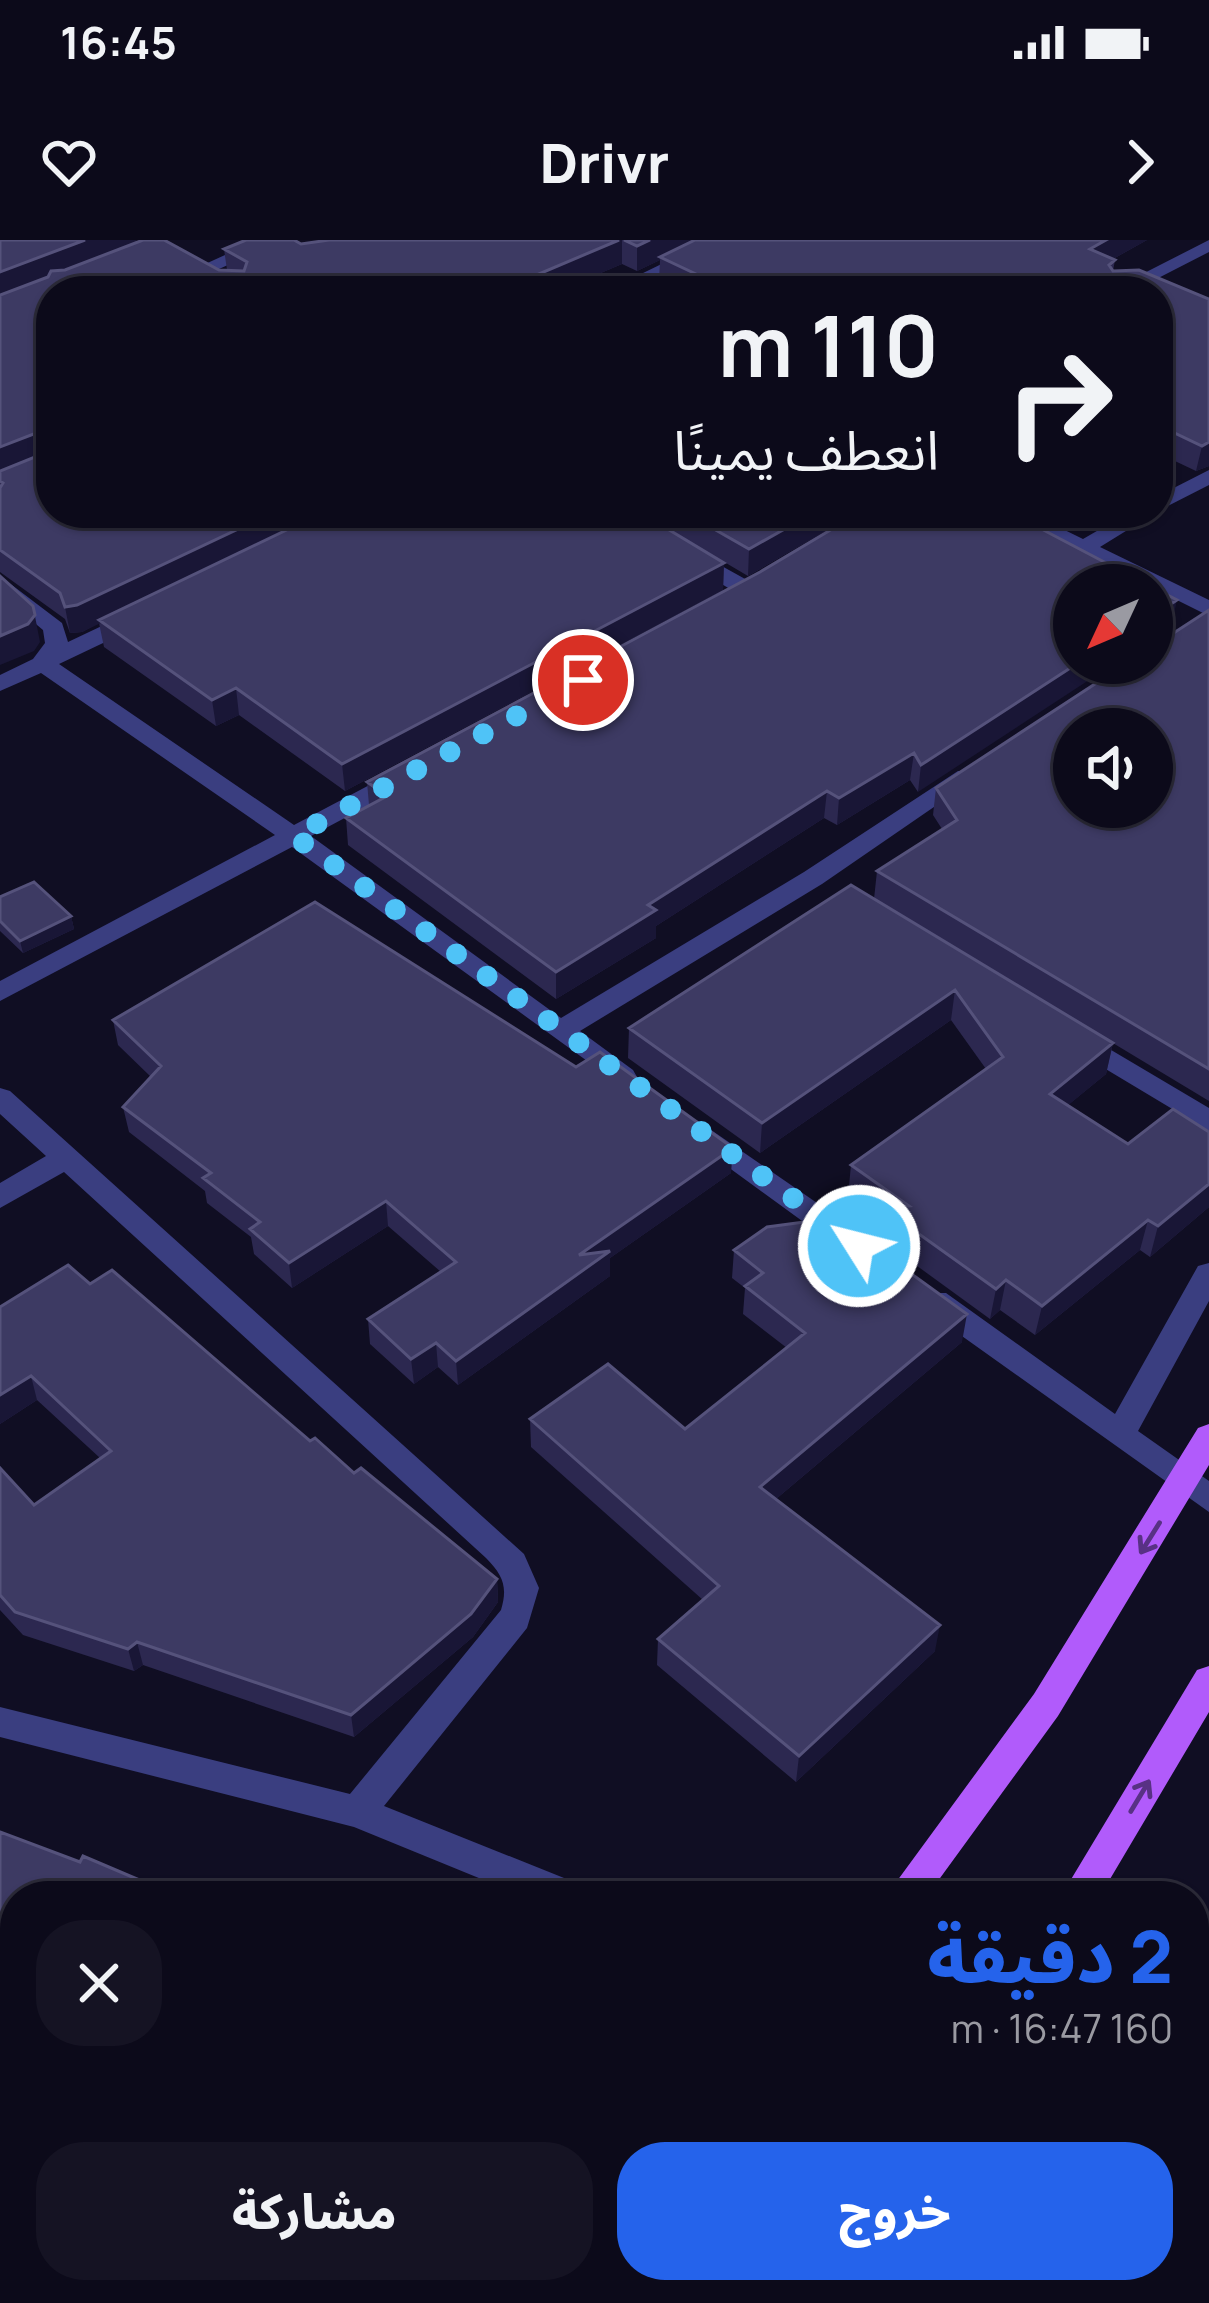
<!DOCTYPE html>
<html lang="ar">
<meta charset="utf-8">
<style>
:root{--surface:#0c0a1a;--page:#151323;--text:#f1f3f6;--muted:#9a9aa2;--line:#2c2b39;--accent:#2563eb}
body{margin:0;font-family:Manrope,"Noto Sans Arabic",sans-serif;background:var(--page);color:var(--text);direction:rtl;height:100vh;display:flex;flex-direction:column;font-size:45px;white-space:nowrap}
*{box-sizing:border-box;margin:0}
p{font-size:39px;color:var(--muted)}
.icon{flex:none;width:66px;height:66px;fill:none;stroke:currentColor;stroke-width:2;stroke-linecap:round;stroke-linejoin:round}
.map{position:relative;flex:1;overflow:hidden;direction:ltr}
.panel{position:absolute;left:0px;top:1641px;width:1209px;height:423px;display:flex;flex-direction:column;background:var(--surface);border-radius:48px 48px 0 0;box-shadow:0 3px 9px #0004,0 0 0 3px var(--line);direction:rtl}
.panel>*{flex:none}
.top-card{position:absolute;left:36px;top:36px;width:1137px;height:252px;border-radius:48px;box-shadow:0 3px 9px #0004,0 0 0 3px var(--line);direction:rtl;background:#0c0a1a;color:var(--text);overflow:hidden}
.needle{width:78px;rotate:226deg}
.buttons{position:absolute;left:1053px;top:324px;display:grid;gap:24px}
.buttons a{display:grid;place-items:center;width:120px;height:120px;border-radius:50%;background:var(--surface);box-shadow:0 3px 9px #0004,0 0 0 3px var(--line);font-size:60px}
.pin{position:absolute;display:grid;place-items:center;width:102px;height:102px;color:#fff;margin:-51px;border:6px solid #fff;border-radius:50%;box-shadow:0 3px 12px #0007}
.me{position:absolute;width:132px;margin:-66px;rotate:306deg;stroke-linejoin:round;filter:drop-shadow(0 0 9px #0008)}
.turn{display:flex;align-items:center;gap:42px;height:252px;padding:0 36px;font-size:54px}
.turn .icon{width:156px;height:156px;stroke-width:2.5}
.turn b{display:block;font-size:84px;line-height:102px}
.round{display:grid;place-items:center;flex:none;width:126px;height:126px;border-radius:48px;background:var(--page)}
.summary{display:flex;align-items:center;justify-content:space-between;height:204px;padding:0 36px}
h1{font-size:72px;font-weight:800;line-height:90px;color:var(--accent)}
.primary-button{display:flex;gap:24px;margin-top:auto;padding:24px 36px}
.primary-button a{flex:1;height:138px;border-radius:48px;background:var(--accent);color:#fff;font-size:48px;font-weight:800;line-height:138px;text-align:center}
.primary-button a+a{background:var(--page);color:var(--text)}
.status{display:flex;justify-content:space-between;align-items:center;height:84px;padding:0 60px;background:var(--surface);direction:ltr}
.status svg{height:33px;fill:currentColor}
header{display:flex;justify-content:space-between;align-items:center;height:156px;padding:0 36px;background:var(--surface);font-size:54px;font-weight:800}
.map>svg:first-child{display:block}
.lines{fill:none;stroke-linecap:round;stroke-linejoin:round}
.minor{fill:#3a3e80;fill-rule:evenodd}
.major{fill:#b15bfb;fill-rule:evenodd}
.wall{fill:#2c2850}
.shaded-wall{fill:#191636}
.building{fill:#3d3a63;stroke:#55527b;stroke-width:3;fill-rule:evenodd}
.oneway{stroke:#583184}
.route{stroke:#4fc3f7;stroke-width:21;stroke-dasharray:0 37.8}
</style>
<div class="status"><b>16:45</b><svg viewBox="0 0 49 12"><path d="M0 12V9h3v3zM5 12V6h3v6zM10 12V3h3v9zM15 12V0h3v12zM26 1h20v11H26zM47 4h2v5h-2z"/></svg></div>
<header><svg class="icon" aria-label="forward" viewBox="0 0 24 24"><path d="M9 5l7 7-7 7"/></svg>Drivr<svg class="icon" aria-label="heart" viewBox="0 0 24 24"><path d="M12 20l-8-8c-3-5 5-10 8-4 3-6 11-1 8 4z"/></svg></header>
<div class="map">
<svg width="1209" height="2063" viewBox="0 0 1209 2063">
<rect width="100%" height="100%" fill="#100e23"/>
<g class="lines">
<!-- minor -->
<path class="minor" d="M258,0H283L208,34L192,30Z
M711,0H735L630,51H606Z
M1209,0V12L1133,51H1109Z
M1209,230V245L1158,271V256Z
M1002,273H1030L1083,299L1128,273H1155L1100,307L1209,360V376Z
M691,309L756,345L759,350L748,357L740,355L683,321V311Z
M0,336L62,383L68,402L127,374H143V384L59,424L294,585L394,532H412V542L311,596L561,778L804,632L958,531H976L979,536L822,644L580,791L633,830L637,837L623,847L292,607L0,761V741L275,595L41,433L0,451V435L33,419L45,403L43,390L0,354Z
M1074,788L1209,868V891L1064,804L1060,797L1064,790Z
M0,848L10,851L524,1314L539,1348L527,1388L384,1566L579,1644L585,1656H523L354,1587L0,1497V1467L350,1554L501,1370C508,1347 503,1335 486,1318L64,932L0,968V943L46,916L0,874Z
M701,883L862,994L867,1002L862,1010H842L691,900L687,893Z
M1209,1023V1061L1138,1191L1209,1241V1272L924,1069L920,1061L924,1053H946L1115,1174L1198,1026Z
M1194,1866L1209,1871V1911L1194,1906Z"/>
<!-- major -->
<path class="major" d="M1209,1184V1225L1058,1476L927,1656H886L1034,1454L1198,1188Z
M1209,1426V1472L1100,1656H1061L1197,1430Z
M609,2049H656L650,2063H603Z
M805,2049H850L844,2063H799Z"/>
</g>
<!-- wall -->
<path class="wall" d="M0,0H136L137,3L143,0H164L219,30H227L224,9L246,0H294L301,4L329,0H1147L1113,19L1115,20L1113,31L1139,30L1209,59V226L1196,231L1158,213V51H679L659,42L660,20L637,31L622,24L558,51H51V273H641L724,323L723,350L345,551L239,475L216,486L104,407L99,383L82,392L70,393L65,379L0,332Z
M641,273H856L748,336Z
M1011,273L918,552L910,540L837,585L824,578L656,686V698L556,759L348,605L346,578L369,565L367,542L760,332Z
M1209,370V861L874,659L877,631L942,589L933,575L936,548Z
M851,645L1113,803L1106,834L1068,865L1128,904L1209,892V967L1150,1017L1140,1010L1035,1095L1000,1070L990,1079L880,999L882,980L848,956L851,925L986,829L951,780L760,913L628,818L629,788Z
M0,657L71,676L74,689L23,713L0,691Z
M113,780L731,933L610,1018V1036L458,1145L438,1127L414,1144L370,1104L368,1079L441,1032L388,986L292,1048L254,1014L251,997L207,963L205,951L129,892L123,867L151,837L118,805Z
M734,1010L962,1102L776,1259L935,1411L796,1542L657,1425L658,1399L703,1360L531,1207L530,1179L685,1189L787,1108L743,1074L745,1048L732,1038Z
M90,1044L354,1233L497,1339L498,1362L473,1397L354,1497L143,1425L134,1431L23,1395L0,1370V1228L34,1265L100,1218L37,1160L0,1184V1067Z"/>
<!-- shaded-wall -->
<path class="shaded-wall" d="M85,0H136L137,6L0,59V32Z
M619,0H622V24L558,51H476Z
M650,0H701L660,17V20L637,31V6Z
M1106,0H1147L1086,34L1090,9Z
M44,190L49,216L0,235V207Z
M1209,202V226L1196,231L1202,206Z
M272,273H330L82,392L70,393L65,367Z
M813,273H856L748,336L749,309Z
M724,323L723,350L345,551L342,524Z
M1177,360L1171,387L1152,400L1155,375Z
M33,366L40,402L34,411L0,425V396Z
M1078,423H1115L918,552L921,525Z
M236,448L239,475L216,486L212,460Z
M914,513L910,540L837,585L839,558Z
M827,551L824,578L656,686V698L556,759V732L648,665Z
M71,676L74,689L23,713L20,701Z
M955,750L951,780L760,913L762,883Z
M1113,803L1106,834L1044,885L1050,854Z
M733,908L731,933L610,1018V1036L458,1145L456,1121L579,1015Z
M1209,944V967L1150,1017L1158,986Z
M386,961L388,986L292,1048L289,1023Z
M1148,980L1140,1010L1035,1095L1042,1066Z
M1006,1040L1000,1070L990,1079L996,1049Z
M967,1074L962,1102L758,1274L760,1247Z
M436,1103L438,1127L414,1144L411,1119Z
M31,1136L37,1160L0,1184V1155Z
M497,1339L498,1362L473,1397L354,1497L351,1475Z
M940,1385L935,1411L796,1542L799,1516Z
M137,1402L143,1425L134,1431L128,1409Z
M371,2049H390V2052L379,2063H356Z"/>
<!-- building -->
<path class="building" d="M0,0H85L0,32Z
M143,0H164L219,30L244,31L247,22L224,9L246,0H294L301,4L329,0H619L513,45L476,51H51V273H272L77,365L65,367L60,353L0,310V248L3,243L0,241V231L50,211L51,194L44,190L0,207V55L48,37L51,31L65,30Z
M624,0H650L637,6Z
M695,0H1106L1090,9L1115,20L1109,25L1113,31L1139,30L1209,59V202L1202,206L1158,185V51H732L660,17Z
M322,273H641L724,323L342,524L236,448L212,460L99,380Z
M686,273H813L749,309Z
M859,273H1011L1148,345H1074V423H1078L921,525L914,513L839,558L827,551L648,665L656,670L556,732L346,578L387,556L367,542L760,332Z
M0,336L33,366L35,375L28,384L0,396Z
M1152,347L1177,360L1155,375L1152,392Z
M1209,370V829L877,631L957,580L936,548L1127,423H1152V407ZM1074,489H1152V567H1074Z
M34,642L71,676L20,701L0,681V657Z
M851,645L1113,803L1050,854L1128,904L1173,869L1209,892V944L1158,986L1148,980L1042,1066L1006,1040L996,1049L884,969L909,966L851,925L1003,817L955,750L762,883L629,788Z
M315,662L576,827L600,812L733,908L579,1015L610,1011L456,1121L436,1103L411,1119L368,1079L456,1022L386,961L289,1023L250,989L260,982L203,938L211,933L123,867L161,826L113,780Z
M834,978L967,1074L760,1247L940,1385L799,1516L658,1399L719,1346L530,1179L608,1124L685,1189L805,1093L745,1046L763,1033L734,1010L767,987Z
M68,1025L90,1044L112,1030L310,1201L315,1198L354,1233L361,1228L497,1339L471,1374L351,1475L137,1402L128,1409L15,1372L0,1355V1228L34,1265L111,1211L31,1136L0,1155V1067Z
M0,1592L80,1622L83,1616L177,1656H15V2049H94L105,2063H0Z
M220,2049H371L356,2063H204Z
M1093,2049H1169L1185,2063H1081Z"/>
<!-- one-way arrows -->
<defs><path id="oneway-shaft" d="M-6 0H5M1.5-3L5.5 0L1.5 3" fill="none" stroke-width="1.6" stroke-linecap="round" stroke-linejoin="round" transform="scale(3)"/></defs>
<g class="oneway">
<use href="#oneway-shaft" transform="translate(1150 1298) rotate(122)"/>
<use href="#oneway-shaft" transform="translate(1140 1556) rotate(-59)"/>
</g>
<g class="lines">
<!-- route -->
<path class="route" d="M583,440L294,596L859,1006"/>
</g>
</svg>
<div class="buttons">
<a><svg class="needle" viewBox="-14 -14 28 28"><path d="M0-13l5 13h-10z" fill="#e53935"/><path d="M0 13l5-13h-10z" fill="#9a9aa2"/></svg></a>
<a><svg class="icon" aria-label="sound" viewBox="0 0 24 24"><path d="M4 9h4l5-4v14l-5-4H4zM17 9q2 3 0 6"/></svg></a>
</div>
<div class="pin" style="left:583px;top:440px;background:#d93025"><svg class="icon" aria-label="arrive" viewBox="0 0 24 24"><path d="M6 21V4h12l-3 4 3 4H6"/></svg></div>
<svg class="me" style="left:859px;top:1006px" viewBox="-20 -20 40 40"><circle r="17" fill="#4fc3f7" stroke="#fff" stroke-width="3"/><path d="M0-11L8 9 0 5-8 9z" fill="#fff"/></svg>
<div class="top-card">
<div class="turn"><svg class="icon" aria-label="right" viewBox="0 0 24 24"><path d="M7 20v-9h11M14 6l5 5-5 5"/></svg><div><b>110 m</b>انعطف يمينًا</div></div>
</div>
<section class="panel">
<div class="summary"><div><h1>2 دقيقة</h1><p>160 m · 16:47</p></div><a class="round"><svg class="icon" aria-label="close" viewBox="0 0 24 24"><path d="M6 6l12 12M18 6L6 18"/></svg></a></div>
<div class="primary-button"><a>خروج</a><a>مشاركة</a></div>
</section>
</div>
